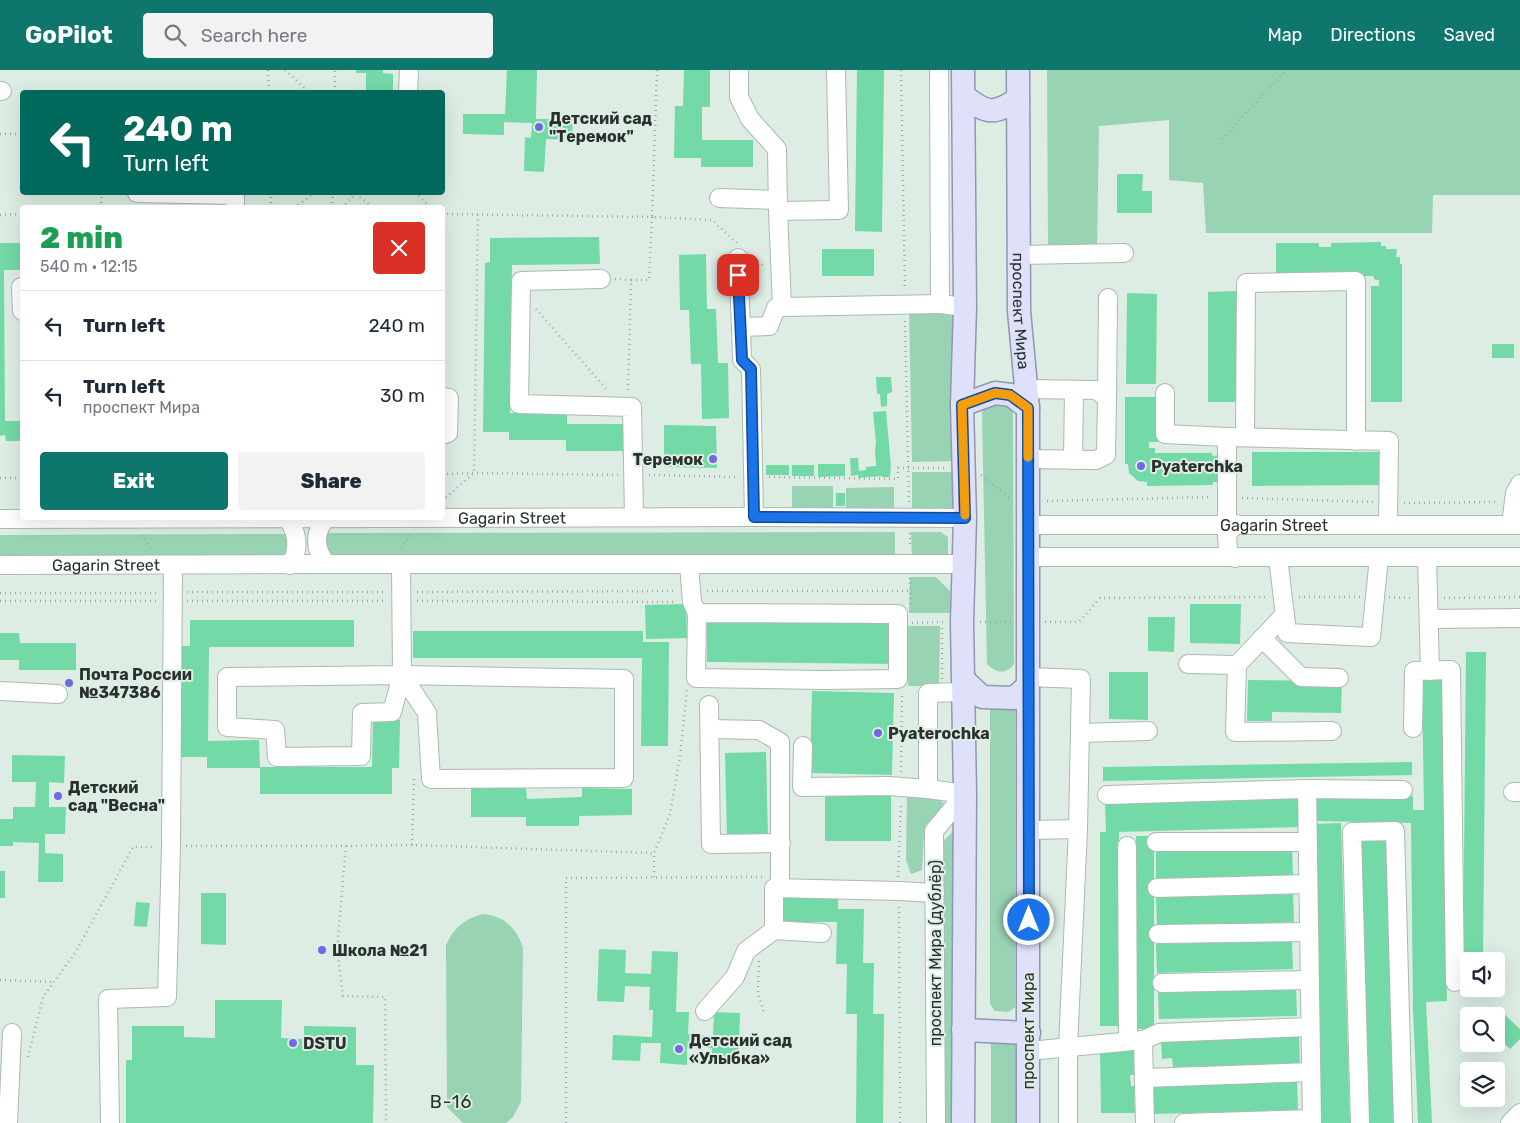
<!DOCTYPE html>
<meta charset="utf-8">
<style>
:root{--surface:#fff;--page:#f2f2f3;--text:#1f2937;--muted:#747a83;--line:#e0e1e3;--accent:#0f766e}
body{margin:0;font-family:Rubik,sans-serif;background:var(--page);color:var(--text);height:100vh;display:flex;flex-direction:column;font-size:19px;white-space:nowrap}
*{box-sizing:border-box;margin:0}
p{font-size:16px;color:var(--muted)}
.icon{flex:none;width:28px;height:28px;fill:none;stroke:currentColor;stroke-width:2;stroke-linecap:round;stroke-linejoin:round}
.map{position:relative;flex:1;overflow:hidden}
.side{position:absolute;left:20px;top:135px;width:425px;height:315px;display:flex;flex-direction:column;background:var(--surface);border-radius:5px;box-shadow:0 5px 20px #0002}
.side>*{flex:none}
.guide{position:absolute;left:20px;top:20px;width:425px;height:105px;border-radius:5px;box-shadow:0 5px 20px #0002;background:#00695c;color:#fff;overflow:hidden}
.buttons{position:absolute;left:1460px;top:882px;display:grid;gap:10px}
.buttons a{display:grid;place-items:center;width:45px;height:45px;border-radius:5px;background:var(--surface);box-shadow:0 5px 20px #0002;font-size:25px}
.pin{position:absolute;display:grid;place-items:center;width:42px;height:42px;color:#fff;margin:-21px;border-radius:10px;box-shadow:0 2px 8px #0006}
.me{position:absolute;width:55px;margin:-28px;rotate:0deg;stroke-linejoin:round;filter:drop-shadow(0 0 4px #0008)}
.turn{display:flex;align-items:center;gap:18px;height:105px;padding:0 20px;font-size:22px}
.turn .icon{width:65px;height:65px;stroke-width:2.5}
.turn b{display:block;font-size:35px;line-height:42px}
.round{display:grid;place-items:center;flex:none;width:52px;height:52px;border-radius:5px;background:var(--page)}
.overview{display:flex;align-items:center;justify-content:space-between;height:85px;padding:0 20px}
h1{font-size:30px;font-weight:800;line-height:38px;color:#1e9e55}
.button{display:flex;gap:10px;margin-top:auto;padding:10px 20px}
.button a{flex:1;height:58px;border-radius:5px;background:var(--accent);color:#fff;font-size:20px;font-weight:800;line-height:58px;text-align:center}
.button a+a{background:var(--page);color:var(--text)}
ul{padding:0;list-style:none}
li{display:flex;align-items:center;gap:15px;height:70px;padding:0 20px;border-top:1px solid var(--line)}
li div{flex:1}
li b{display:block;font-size:19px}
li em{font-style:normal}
header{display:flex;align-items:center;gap:30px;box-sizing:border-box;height:70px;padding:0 25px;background:var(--accent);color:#fff}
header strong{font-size:24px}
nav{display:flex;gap:28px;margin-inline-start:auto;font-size:18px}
.search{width:350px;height:45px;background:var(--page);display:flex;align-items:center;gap:12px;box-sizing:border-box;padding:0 18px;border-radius:5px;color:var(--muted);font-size:19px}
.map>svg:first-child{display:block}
.green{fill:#98d3b3}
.building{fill:#73d9a7}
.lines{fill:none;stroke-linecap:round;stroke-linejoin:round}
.minor-casing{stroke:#aabab0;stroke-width:20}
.major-casing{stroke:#9296b0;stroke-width:25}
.path{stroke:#a0ada6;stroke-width:2.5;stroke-dasharray:1 4;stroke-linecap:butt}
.minor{stroke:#fff;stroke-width:18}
.major{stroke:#dfe0fa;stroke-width:22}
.route-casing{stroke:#114b97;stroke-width:12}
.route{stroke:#1a73e8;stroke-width:9}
.slow{stroke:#f59e0b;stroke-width:9}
.poi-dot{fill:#7169e4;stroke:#ddede4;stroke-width:2}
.labels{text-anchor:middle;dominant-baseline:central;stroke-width:4;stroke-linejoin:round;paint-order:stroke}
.poi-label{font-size:16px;font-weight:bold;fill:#2a312d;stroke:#ddede4;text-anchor:start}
.street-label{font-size:16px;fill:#2a312d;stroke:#ddede4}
.neighbourhood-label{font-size:18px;letter-spacing:1px;fill:#2a312d;stroke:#ddede4}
</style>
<header>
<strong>GoPilot</strong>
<div class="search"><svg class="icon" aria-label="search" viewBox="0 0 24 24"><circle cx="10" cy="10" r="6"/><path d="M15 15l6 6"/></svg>Search here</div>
<nav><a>Map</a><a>Directions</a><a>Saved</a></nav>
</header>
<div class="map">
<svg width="1520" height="1053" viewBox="0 0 1520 1053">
<rect width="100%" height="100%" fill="#ddede4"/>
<!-- green -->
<path class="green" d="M1047,0H1520V125H1433L1432,163H1206L1203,113L1169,110V50L1099,56L1097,179L1048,177Z
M909,241L947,242L956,250L957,391L912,392Z
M991,330L1012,337L1013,344L1014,594C1006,605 996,603 987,594L982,343L985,334Z
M912,402H958V437L947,444H912Z
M792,416H833V438H792Z
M894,417V444L846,443V418Z
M895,462V488L326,485L324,469L328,463Z
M911,462H941L948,467V485L943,489L912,488Z
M287,464L290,486L0,491V465Z
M910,507H936L950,521V543H909Z
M908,556H940L939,616H908Z
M1015,634V937L1009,942L995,941L990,934V635L995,639H1010Z
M907,722H923L944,733L924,765L922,800L911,804L906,790Z
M954,760L960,1053H938L936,792L943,772Z
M483,844C504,846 517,858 523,878L521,1032L513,1047L506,1053H463L447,1037L446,875C454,858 464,849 483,844Z
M998,969L1011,971L1016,974L1017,1053H991V973Z"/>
<!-- building -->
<path class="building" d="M356,0H383V3L393,4V22H366V3H356Z
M507,0H537L536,49H573L572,70L546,69L544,102L524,101L525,67L531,68L532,53L504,52V65L463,64V44H505Z
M684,0H710V37H702V70H753V97H701V88H674L675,36H683Z
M857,0H884L882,162L855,161Z
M1117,104H1143L1142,121H1152V143H1117Z
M599,167L600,194L512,195L510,343H567V354H624V381H566V370H509V362H483L485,193L490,192V168Z
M1381,172V176H1386V179H1397L1396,187H1400V194H1402V332H1371V216H1379V210H1375L1373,206H1330V203H1319V206H1276V173H1319V177H1331V173Z
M0,173H22V200H4L5,351H22V371H6L5,365L0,366Z
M822,179H874V206H822Z
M706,184L707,239H716L718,293H728L729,348L702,349L701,294H691L689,240H680L679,185Z
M1240,221V332H1208V222Z
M1127,223L1157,224L1156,314H1126Z
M1492,274H1514V288H1492Z
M876,307H891L892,322L887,324V336L881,337L880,324H877Z
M1125,327H1158V372H1149V378H1155V383H1212V386L1219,385V412H1213V415L1147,416V412L1138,411L1129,403L1128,394H1125Z
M886,341L891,396L890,407H882V406L858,408V405L851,406L850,388H858L859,401L866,400V397L876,396L875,379L876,373L873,342Z
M664,355L716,356L717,398L664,397Z
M1252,382H1382V415L1252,416Z
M818,394H845V406L818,407Z
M766,395H789V405H766Z
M792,395H814V406H792Z
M836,423H845V436H836Z
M686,534L687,568L646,569L645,535Z
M1190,534H1241L1240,574L1190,573Z
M1148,547H1175L1174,582L1148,581Z
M707,549L896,551V594L707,592Z
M190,550H354V577H209L208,671L259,670L260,698H207V687H181L182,576H190Z
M413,561H643V572H669L668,676H641L642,588H413Z
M0,563H19L20,573H76V600H19V590H0Z
M1466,582H1486L1483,890H1463Z
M1109,602H1148V650L1109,649Z
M1442,609L1447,931L1426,932L1432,1053H1418L1413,939L1411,753L1315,751V724L1413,726V740H1424L1422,610Z
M1248,610L1342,611L1341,643L1272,642V651H1247Z
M812,621L894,623L892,705L810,703Z
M373,650H400L399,698H392V724H260V697H372Z
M766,682L768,768L727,769L725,683Z
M12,685L65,686L64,713L49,712V737H66L65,764H45V783L63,784V812H38L39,773L13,772V776H0V749H13V737H35L36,712H12Z
M1412,692V705L1103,711V697Z
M471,718H526L527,729L582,727V718L632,719V745L579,746V756H526V747H471Z
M825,726H891V771H825Z
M1301,728L1302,757L1119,762V956H1100V762H1106L1105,733Z
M1341,753L1350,1053H1321L1312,754Z
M1136,766H1154V959H1136Z
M1389,770L1394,1053H1369L1361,771Z
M1292,777L1293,806L1156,810V781Z
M0,801H5V828H0Z
M201,823H226V875L201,874Z
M1293,824L1294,852L1157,856L1156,827Z
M783,825H838V839H864L863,893H874L873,944H884L883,1053H856L857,944H846L847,894H836L837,852H783Z
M136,832L150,833L147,857L134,856Z
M1292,871L1293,899L1157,903L1156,874Z
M599,879L626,880L625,903L651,904L652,881L678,882L676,942H689L688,964L713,966L714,942L740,943L738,995L712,994V978L687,977V995L660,993L661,973H641L640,991L612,990L613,965L652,967L653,940H649L650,917L625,916L624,932L597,931Z
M1296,917L1297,946L1159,949L1158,921Z
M215,930H282L281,968L304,969V956L356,957V995H374L373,1053H126V990H132V956H184V967L215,968Z
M1505,945L1520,959V969L1510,979L1496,966V954Z
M1299,965L1300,994L1173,997L1172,988L1162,989L1161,969Z
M1139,976V991H1134V1005H1130L1131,1016H1134L1135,1043H1101L1100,977Z
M1471,993L1483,1001H1469V1016L1459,1009Z
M1297,1012L1298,1040L1154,1044L1153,1015Z"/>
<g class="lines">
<defs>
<g id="minor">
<path d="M739,0V27L750,49L777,79L778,141"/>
<path d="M939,0L940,234L965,237"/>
<path d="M0,21H2"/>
<path d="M408,22L409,0"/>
<path d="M137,123L235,125V138"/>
<path d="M719,128L778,130"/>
<path d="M1019,185L1124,183"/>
<path d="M738,188L741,257"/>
<path d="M601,209L521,211L519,334L632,337L634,447"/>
<path d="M22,217H21L22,241"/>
<path d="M782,237L778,141L839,140L836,0"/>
<path d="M1026,319L1096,320L1107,328L1106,385L1096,390L1028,389"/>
<path d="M1165,323V364L1227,367"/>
<path d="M442,327L449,328L448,363L442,365"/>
<path d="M1107,328L1108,228"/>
<path d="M1245,367L1246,213L1356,211V371"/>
<path d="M1073,390L1074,320"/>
<path d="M754,447L751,299L742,290L741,257L769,256L776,238L782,237L940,234"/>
<path id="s1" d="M0,449L754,447L965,448"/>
<path d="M288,449C298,464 300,479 290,495"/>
<path d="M325,449C314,464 314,480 327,494"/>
<path d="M1227,454V367L1389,371L1388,455"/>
<path id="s2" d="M1028,455H1520"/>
<path d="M1511,455L1515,423L1520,414"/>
<path d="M1028,487H1520"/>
<path d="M1278,487L1287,563L1371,567L1379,487"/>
<path d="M1427,487L1430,601"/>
<path d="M1235,488L1228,481L1227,464L1236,454"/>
<path d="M689,494L692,532L697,543L696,608L823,610L898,609V544L697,543"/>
<path id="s3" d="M0,495L327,494H963"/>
<path d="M401,495L402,605L392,642L362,643L361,686L277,687L275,660L227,657V607L402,605L624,609V708L431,709L427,643L402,605"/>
<path d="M1429,549L1520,548"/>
<path d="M1262,568L1301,607L1339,608"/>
<path d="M1188,594L1237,595L1285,544"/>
<path d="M1237,595L1235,662L1332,661"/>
<path d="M1028,607L1081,609L1078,759L1029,760"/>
<path d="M0,621L58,624"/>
<path d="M964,622L928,623V719L965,724"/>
<path d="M709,635L711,774L781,773"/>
<path d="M1413,658L1414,601L1451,600L1455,912"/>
<path d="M710,659L759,660L780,672V818"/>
<path d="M1080,663L1148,661"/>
<path d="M803,676L802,717L889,716L928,719"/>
<path d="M1307,719L1312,1053"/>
<path d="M1513,722H1520"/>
<path d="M1107,725L1307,719L1403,720"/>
<path d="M1156,772H1308"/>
<path d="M1127,776L1128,971"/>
<path d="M1157,818L1308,814"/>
<path d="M822,863L774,860V818L899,821L935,823"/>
<path d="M1158,864L1309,862"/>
<path d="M1162,913L1310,910"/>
<path d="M705,941L735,907L746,881L774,860"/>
<path d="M1143,970L1159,963L1310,957"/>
<path d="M1029,981L1143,970L1145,1053"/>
<path d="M1144,1008L1311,1002"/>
<path d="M8,1053L12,963"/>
<path d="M110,1053L108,929L167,927L171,776L173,495"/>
<path d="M936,1053L934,761L965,724"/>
<path d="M1068,1053V977L1078,759"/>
<path d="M1184,1053L1311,1049"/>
<path d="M1360,1053L1352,762L1395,761L1403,1053"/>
<path d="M1510,1053L1520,1043"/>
</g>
<g id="major">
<path id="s4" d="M1018,0L1019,241L1028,338V1053"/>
<path d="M964,26C987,44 994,45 1018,29"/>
<path d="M962,335L995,323L1011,325L1028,338"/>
<path d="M964,610L982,627L1014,628L1028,616"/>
<path d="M963,960L1029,963"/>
<path d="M963,1053L965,724L962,552L965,448L962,335L965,237L963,0"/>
</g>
</defs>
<!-- minor casing -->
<use href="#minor" class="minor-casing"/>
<!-- major casing -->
<use href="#major" class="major-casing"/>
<!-- path -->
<path class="path" d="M268,0L269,22
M285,0L309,22
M657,0L652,147L712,150L737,173
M901,0L905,220
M335,22V0
M0,64H22
M1222,69L1286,0
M415,122L431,138
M356,124L374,138
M101,138L102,122
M271,138V122
M294,138L316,122
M332,138L333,122
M342,138L357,122
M442,144L652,147L649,210H631L628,322
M0,145L22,144
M754,188L765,197
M615,209L631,210
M536,239L608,321
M905,251L909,433
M442,404L474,403L619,405
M649,405L739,407
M981,405L1010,428
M769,407L898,409V398H947
M0,408H22
M1242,428L1374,432
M442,431L474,403L478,145
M1047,431L1211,427
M1404,433L1499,432
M910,463V478
M141,465L151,479
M401,478L413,462
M910,508L911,535
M707,521H911
M187,522H387
M417,522L677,521
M0,523H157
M1299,527H1361
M1389,527L1414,528
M1444,528L1520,527
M0,531H157
M187,531H387
M417,531L677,532
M980,552H1012
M1045,552H1079L1100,528L1269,527
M912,553L944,552
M942,609V554
M901,702L902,622
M412,775L414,708
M186,776H346L337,878L343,926L385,927L386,1053
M346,776L412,775L654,783
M654,807V783L670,744L680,687L687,620
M898,807L901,732
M899,837L900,1053
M759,891L758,923L764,943
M0,910L54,912
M28,987L43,927L75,883L133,777H156
M566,1053V808L762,807"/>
<!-- minor -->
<use href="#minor" class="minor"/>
<!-- major -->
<use href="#major" class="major"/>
</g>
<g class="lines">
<defs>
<path id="route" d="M738,205L742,290L751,299L754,447L965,448L962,335L995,323L1010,325L1028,338L1029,850"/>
</defs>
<!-- route casing -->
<use href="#route" class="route-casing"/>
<!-- route -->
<use href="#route" class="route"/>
<!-- slow -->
<path class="slow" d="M965,445L962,335L995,323L1010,325L1028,338V387"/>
</g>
<!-- markers -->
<g class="poi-dot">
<circle cx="539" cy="57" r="5"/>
<circle cx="713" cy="389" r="5"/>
<circle cx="1141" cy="396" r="5"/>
<circle cx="69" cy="613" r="5"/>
<circle cx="878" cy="663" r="5"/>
<circle cx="58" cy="726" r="5"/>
<circle cx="322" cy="880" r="5"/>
<circle cx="293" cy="973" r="5"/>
<circle cx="679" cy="979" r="5"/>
</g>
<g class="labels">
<!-- poi labels -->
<g class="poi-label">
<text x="549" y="48">Детский сад<tspan x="549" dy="18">"Теремок"</tspan></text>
<text x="703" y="389" text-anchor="end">Теремок</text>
<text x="1151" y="396">Pyaterchka</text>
<text x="79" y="604">Почта России<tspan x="79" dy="18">№347386</tspan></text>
<text x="888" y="663">Pyaterochka</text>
<text x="68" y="717">Детский<tspan x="68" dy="18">сад "Весна"</tspan></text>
<text x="332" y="880">Школа №21</text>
<text x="689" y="970">Детский сад<tspan x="689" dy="18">«Улыбка»</tspan></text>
<text x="303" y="973">DSTU</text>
</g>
<!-- street labels -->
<g class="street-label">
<text stroke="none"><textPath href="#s4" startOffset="241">проспект Мира</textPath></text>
<text stroke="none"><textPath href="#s1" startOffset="512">Gagarin Street</textPath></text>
<text stroke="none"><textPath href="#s2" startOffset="246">Gagarin Street</textPath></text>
<text stroke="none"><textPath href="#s3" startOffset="106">Gagarin Street</textPath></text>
<text transform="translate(935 883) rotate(-90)">проспект Мира (дублёр)</text>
<text transform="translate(1028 961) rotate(-90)">проспект Мира</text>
</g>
<!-- neighbourhood labels -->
<g class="neighbourhood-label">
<text x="451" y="1032">В-16</text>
</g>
</g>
</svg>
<div class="buttons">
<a><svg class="icon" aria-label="sound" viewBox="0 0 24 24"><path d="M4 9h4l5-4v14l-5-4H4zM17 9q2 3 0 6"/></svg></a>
<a><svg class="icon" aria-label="search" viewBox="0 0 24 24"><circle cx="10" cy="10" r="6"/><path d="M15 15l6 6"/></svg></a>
<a><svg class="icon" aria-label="layers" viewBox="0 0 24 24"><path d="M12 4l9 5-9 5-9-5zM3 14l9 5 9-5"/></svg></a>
</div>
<div class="pin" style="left:738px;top:205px;background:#d93025"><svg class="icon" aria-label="arrive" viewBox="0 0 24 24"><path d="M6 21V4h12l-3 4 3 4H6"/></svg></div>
<svg class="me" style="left:1029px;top:850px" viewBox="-20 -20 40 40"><circle r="17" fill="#1a73e8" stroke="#fff" stroke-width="3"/><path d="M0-11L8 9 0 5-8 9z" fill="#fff"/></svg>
<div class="guide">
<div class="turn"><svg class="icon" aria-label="left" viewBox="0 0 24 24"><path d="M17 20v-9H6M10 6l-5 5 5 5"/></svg><div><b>240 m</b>Turn left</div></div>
</div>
<section class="side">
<div class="overview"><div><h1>2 min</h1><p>540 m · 12:15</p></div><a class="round" style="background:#d93025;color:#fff"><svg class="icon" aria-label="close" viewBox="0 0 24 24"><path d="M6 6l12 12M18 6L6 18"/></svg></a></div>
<ul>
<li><svg class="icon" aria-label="left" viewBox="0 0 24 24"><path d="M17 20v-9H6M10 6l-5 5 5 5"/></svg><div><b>Turn left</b></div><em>240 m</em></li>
<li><svg class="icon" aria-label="left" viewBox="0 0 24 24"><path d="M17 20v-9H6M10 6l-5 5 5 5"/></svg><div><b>Turn left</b><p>проспект Мира</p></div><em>30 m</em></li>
</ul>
<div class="button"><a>Exit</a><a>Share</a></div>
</section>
</div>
